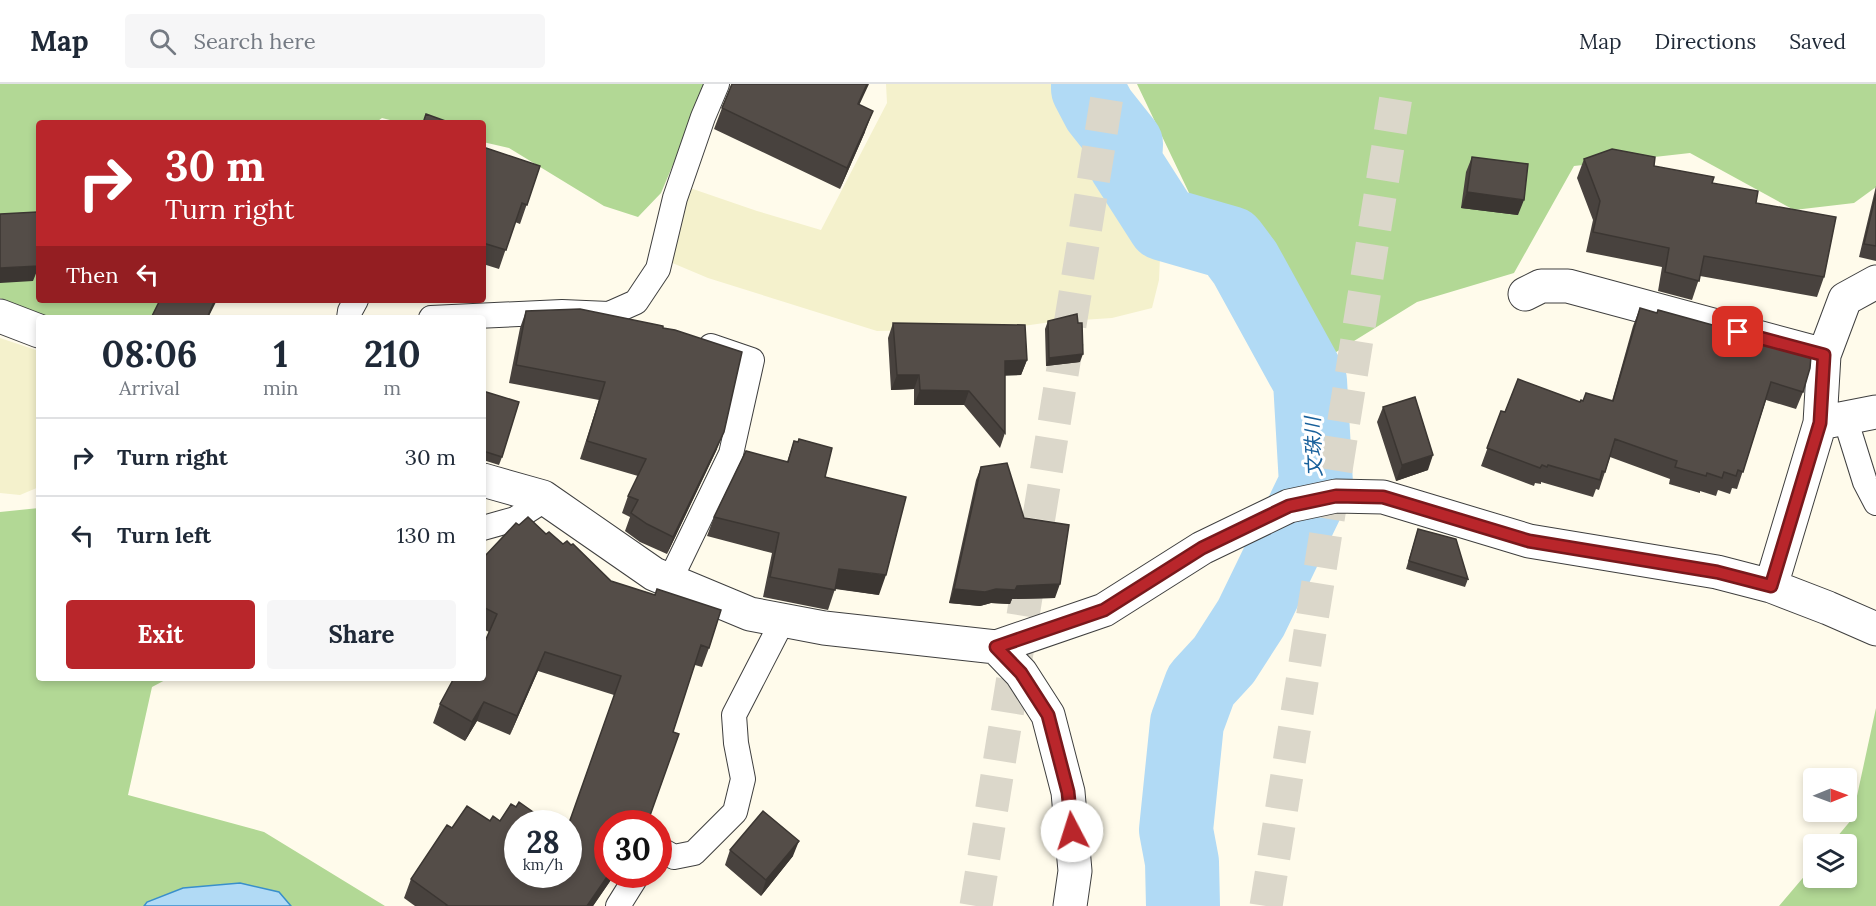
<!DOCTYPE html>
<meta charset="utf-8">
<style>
:root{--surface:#fff;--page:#f6f6f7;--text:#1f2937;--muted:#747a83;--line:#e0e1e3;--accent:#b9262b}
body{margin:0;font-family:Lora,"Noto Sans JP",serif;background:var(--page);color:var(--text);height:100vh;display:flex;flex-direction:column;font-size:22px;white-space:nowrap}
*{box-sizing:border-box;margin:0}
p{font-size:20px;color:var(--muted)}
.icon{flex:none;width:33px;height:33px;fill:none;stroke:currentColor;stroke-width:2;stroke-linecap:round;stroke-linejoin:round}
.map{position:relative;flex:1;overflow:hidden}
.details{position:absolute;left:36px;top:231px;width:450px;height:366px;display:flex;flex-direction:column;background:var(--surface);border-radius:6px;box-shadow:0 3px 9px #0003}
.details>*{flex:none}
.banner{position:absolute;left:36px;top:36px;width:450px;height:183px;border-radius:6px;box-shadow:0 3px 9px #0003;background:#b9262b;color:#fff;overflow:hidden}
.needle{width:39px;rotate:89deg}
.controls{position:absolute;left:1803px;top:684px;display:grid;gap:12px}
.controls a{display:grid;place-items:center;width:54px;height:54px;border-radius:6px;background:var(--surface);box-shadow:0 3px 9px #0003;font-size:30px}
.speed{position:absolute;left:504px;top:726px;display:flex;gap:12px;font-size:30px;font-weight:700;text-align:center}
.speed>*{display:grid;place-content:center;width:78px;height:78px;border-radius:50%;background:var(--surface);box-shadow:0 3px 9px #0003;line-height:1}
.speed small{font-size:15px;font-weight:400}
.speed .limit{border:9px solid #d22;background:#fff;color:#111}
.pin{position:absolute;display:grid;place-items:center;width:51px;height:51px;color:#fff;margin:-26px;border-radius:12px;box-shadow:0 3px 9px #0006}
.me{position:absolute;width:66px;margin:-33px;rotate:355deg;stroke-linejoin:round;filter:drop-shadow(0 0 4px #0008)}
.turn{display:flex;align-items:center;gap:21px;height:126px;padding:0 30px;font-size:27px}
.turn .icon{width:78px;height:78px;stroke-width:2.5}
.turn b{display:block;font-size:42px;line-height:51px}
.then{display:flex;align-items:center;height:57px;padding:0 30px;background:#0003;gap:12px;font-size:22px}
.eta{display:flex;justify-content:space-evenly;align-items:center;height:102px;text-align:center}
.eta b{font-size:36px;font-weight:700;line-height:42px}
.button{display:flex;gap:12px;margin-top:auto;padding:12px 30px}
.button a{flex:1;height:69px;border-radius:6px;background:var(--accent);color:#fff;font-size:24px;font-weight:700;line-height:69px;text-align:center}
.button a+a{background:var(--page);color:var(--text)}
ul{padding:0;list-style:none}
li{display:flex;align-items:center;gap:18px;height:78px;padding:0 30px;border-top:2px solid var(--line)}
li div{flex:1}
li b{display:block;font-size:22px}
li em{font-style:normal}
header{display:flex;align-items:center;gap:36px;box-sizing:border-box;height:84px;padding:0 30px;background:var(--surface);border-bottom:2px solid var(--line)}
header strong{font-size:28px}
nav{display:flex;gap:33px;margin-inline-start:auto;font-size:21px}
.search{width:420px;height:54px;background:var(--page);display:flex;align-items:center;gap:15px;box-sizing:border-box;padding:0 21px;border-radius:6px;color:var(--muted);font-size:22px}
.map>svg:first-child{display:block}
.farmland{fill:#f4f1cc}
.forest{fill:#b2d895}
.water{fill:#b1daf5;stroke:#398fcb;stroke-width:1.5}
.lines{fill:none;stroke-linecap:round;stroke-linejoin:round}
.river{stroke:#b1daf5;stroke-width:74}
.highway-tunnel{stroke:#dbd7ca;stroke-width:33;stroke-dasharray:33 16;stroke-linecap:butt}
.lane-casing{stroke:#3f3f3f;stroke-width:26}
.street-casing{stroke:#3f3f3f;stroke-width:35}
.lane{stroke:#fff;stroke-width:24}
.street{stroke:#fff;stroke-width:33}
.wall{fill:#48423e}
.shaded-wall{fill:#3b3632}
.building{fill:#544d48;stroke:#3b3632;stroke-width:1.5}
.route-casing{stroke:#78191c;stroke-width:15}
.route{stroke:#b9262b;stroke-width:10}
.labels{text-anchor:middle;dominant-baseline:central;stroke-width:6;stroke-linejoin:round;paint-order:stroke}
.water-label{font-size:20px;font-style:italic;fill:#18609b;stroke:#fff}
</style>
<header>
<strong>Map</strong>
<div class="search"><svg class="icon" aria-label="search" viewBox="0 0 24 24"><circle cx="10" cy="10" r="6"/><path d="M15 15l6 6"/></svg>Search here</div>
<nav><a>Map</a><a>Directions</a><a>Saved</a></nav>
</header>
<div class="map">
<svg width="1876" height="822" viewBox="0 0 1876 822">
<rect width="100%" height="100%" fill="#fffbeb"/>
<!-- farmland -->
<path class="farmland" d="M886,0H1076L1074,10L1088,32L1117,64L1119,86L1161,149L1159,196L1152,224L1112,234L1051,238L1010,244L877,247L708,194L670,178L690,104L757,127L821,146L887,19Z
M0,254L39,267V403L20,411L0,409Z"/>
<!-- forest -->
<path class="forest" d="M0,0H707L661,109L638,133L604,122L509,64L483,58V39H402L382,34L375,39H39V216H219L185,234H49L0,214Z
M1137,0H1876V103L1854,119L1794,126L1690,69L1574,82L1514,189L1417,218L1333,270L1246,135L1192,115Z
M39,424V594H169L152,603L128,711L264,748L385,822H0V428Z
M1876,624V822H1779L1813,782L1814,794H1846V760H1831L1852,735Z"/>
<!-- water -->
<path class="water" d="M240,799L279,808L291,822H144L147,818L183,804Z"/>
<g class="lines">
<!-- river -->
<path class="river" d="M1088,0V5L1099,26L1126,60L1125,79L1164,140L1230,159L1245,179L1310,297L1316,400L1251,534L1224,576L1201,601L1187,639L1176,746L1182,778L1183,822"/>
<!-- highway-tunnel -->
<path class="highway-tunnel" d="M976,822L1109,0
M1266,822L1398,0"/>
<defs>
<path id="lane" d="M349,234L350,227L356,216
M431,234L562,228L609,230L636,218L658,185L675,114L703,33L717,0
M1845,334L1865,398L1876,419
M483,444L515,435L546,415
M670,496L731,370L752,276L711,262
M658,764L674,773L694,769L735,728L743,695L736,659L734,631L783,536
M618,822L638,790"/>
<path id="street" d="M1525,210L1541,202H1568L1824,271
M0,232L39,247
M1820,339L1876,328
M483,396L543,413L654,490L750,530L824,544L996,563L1104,526L1202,464L1289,422L1336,412L1383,413L1529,457L1717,488L1771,502L1828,524L1876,545
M1771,502L1820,339L1824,271L1845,215L1876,198
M996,563L1021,589L1048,631L1068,708L1075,787L1070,822"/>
</defs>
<!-- lane casing -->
<use href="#lane" class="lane-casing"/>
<!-- street casing -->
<use href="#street" class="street-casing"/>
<!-- lane -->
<use href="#lane" class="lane"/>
<!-- street -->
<use href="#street" class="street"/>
</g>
<!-- wall -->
<path class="wall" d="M859,21L865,48L840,105L714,45L722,24Z
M483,63L540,82L520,140L515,138L499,185L483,180Z
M1472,73L1518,131L1461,124L1466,88Z
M1584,75L1654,82L1712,99L1756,119L1824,193L1817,213L1700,192L1692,216L1658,207L1662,183L1586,168L1593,136L1577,94Z
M1876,102V177L1859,173Z
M1640,224L1803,308L1796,325L1766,316L1737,405L1732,404L1730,410L1718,406L1716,412L1700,407V409L1669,400L1670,395L1610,373L1599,406L1596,405L1593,413L1541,398V400L1535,399L1534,402L1481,382L1501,327L1505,328L1580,318L1583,317H1612L1633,242Z
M526,227L663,244L717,365L667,470L640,458L625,447L630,433L622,429L628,412L638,392L580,375L599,316L509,299L520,244Z
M1048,237L1080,278L1046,282L1045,245Z
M893,239L1027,276L1021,291H1005V349L1000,364L964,321H914V305L891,306L888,254Z
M483,307L502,373L499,381L483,376Z
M1383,323L1428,386L1396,397L1377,338Z
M794,357L825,393L879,511L835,505L828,526L763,513L772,469L707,452L714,433L787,378Z
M981,383L1024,434L1055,514L1012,515L1010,520L991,519L980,522L949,519L976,396Z
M519,441L546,450L563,460L611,497L709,564L702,583L695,581L608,740V790H615L593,822H415L404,814L411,795L452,744L568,790L614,611L538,587L510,651L477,637L465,657L433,639L440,620L483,594L489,548L483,545V474Z
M1418,445L1468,495L1465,503L1406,485Z
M730,766L793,772L761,812L725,781Z"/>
<!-- shaded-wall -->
<path class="shaded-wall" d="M867,0H869L850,41L858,20Z
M873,27L865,48L840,105L847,84Z
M1467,108L1524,116L1518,131L1461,124Z
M39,182L33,197L0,199V184Z
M215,216H217L208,234H207Z
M1083,270L1080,278L1046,282L1049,274Z
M1027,276L1021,291L999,292L1005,277Z
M897,291H919L914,305L891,306Z
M920,306L969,307L964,321H914Z
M724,348L717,365L667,470L673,453Z
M1433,371L1428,386L1396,397L1402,381Z
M839,485L886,491L879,511L832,504Z
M1060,500L1055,514L1012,515L1010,520L991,519L980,522L949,519L954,505H996L1017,502Z
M545,568L538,587L510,651L517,632Z
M484,618L477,637L465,657L472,638Z
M799,757L793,772L761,812L766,796Z
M609,790H615L593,822H587Z"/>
<!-- building -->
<path class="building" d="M732,0H867L858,20L873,27L847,84L722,24Z
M426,30L451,39H423Z
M483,63L540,82L527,121L522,119L506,166L483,159Z
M1612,65L1655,73L1654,82L1714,93L1712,99L1758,107L1756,119L1836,133L1824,193L1704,172L1699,197L1665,188L1669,164L1593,148L1600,117L1584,75Z
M1472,73L1528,80L1524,116L1467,108Z
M1876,110V162L1864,160Z
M37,128L39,182L0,184V130Z
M160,216H215L207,234H151Z
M1640,224L1657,229L1658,226L1727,245L1811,272L1810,284L1803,308L1771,298L1743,388L1738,386L1736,392L1724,388L1722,394L1707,389L1706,392L1675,383L1677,377L1615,355L1605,388L1602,387L1600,396L1548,381L1547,383L1542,381L1540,384L1487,364L1501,327L1505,328L1518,295L1580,318L1581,316L1583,317L1586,309L1613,317Z
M580,225L658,241L663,242V244L675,246L742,268L724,348L673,453L647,440L631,429L638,416L628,412L646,375L587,357L605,298L516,281L526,227Z
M1077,230L1078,239H1082L1083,270L1049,274L1048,237Z
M893,239L1025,241L1027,276L1005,277V349L969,307L920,306L919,291H897Z
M483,307L519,318L502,373L483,367Z
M1415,313L1433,371L1402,381L1383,323Z
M799,355L832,364L825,393L906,413L886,491L839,485L835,506L770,493L779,449L714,433L746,367L788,378L794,357L798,358Z
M1007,379L1024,434L1069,441L1060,500L1017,502L1015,506L996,505L985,508L954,505L981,383Z
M528,433L546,450L549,448L563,460L567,457L571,461L573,460L611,497L655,511L657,505L721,526L709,564L701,561L673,648L679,650L647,740H608V790H609L587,822H446L447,821L411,795L447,741L452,744L467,722L490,737L493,732L500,737L511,720L516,723L519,718L550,740H518V790H568V742L621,592L545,568L517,632L484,618L472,638L440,620L454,594H483V562L497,530L483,523V474L516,439L519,441Z
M1418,445L1456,455L1468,495L1409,477Z
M763,727L799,757L766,796L730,766Z"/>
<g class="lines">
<defs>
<path id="route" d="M1072,747L1068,708L1048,631L1021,589L996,563L1104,526L1202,464L1289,422L1336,412L1383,413L1529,457L1717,488L1771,502L1820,339L1824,271L1738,248"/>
</defs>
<!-- route casing -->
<use href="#route" class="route-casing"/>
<!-- route -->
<use href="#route" class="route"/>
</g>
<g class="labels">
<!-- water labels -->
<g class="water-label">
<text transform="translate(1313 363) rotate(-92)">文珠川</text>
</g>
</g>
</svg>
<div class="controls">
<a><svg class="needle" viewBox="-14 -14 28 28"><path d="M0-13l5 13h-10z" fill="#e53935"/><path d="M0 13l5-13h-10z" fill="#747a83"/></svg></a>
<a><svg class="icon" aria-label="layers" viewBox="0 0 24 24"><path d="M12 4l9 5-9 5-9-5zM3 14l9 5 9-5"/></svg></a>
</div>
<div class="speed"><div>28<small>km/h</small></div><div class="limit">30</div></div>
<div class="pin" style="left:1738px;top:248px;background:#d93025"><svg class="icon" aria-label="arrive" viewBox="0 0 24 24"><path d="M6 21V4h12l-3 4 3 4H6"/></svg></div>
<svg class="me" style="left:1072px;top:747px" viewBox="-20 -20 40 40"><circle r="19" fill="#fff"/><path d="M0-13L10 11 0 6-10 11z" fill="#b9262b"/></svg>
<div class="banner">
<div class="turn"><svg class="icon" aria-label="right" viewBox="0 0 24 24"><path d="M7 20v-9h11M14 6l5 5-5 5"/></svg><div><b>30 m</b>Turn right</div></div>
<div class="then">Then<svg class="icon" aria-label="left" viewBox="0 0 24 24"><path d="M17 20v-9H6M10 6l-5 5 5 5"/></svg></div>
</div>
<section class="details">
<div class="eta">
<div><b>08:06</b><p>Arrival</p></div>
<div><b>1</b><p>min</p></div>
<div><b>210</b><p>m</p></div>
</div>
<ul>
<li><svg class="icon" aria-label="right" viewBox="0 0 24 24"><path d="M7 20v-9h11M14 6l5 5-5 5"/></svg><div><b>Turn right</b></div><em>30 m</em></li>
<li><svg class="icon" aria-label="left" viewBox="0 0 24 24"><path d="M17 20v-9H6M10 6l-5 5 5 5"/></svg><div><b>Turn left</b></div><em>130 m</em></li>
</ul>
<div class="button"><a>Exit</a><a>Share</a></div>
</section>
</div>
